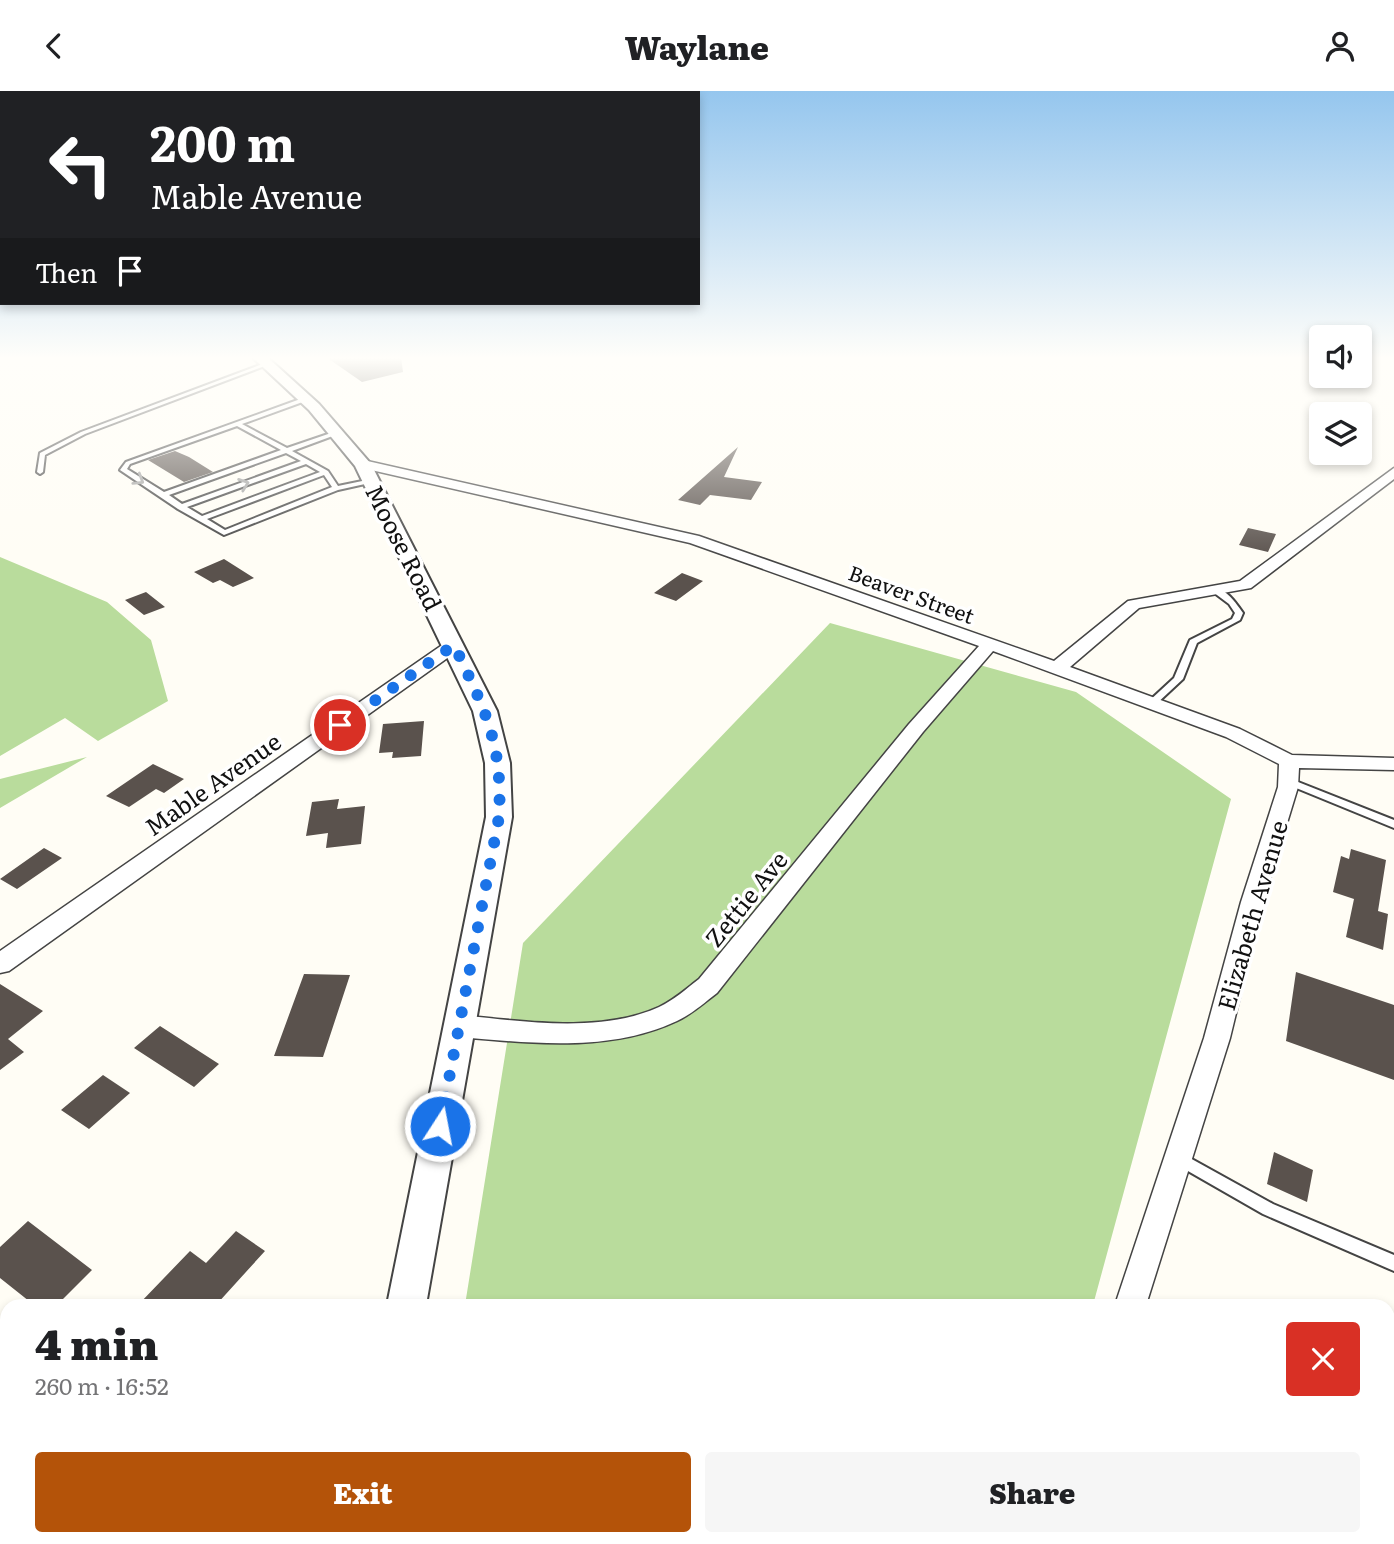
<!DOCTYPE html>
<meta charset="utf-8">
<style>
:root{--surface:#fff;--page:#f6f6f6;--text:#202124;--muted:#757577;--accent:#b45309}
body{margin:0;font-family:Literata,serif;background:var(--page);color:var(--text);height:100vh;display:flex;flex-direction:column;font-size:26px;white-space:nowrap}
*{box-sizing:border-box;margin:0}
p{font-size:23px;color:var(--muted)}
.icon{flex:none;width:38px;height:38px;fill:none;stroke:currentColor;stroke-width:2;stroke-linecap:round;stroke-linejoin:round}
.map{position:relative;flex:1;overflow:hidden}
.drawer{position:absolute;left:0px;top:1208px;width:1395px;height:247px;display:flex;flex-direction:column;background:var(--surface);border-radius:21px 21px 0 0;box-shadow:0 4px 10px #0003}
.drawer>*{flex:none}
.guide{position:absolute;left:0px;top:0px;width:700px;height:214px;box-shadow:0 4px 10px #0003;background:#202124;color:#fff;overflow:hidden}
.buttons{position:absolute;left:1309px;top:234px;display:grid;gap:14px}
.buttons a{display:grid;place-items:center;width:63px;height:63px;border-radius:7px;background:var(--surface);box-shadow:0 4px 10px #0003;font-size:35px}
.pin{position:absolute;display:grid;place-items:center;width:60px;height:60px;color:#fff;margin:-30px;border:4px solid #fff;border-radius:50%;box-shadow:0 2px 7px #0007}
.me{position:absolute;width:77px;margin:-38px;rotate:11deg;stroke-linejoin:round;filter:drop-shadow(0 0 5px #0008)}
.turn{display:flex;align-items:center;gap:24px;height:147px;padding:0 35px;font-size:32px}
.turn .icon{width:91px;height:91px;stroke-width:2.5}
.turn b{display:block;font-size:49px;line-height:60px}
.then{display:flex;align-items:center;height:66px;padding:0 35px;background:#0003;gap:14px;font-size:26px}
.round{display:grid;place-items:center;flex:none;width:74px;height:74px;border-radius:7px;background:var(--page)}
.headline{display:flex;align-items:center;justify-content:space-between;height:119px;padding:0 35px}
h1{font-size:42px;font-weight:800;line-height:52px}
.cta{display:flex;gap:14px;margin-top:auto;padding:14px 35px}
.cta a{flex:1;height:80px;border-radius:7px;background:var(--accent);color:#fff;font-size:28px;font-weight:800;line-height:80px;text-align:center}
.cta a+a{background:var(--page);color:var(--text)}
header{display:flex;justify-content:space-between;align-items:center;height:91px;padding:0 35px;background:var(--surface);font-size:32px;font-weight:800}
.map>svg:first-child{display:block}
.forest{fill:#b9dc9c}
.building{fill:#5a524d}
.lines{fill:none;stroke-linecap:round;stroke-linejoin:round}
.service-casing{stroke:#444;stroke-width:4}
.minor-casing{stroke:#444;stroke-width:3}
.tertiary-casing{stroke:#444;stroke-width:4}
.service{fill:#fff;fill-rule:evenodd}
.minor{fill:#fff;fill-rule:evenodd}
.tertiary{fill:#fff;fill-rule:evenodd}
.oneway{stroke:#a0a0a0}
.route{stroke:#1a73e8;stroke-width:12;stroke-dasharray:0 21.6}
.labels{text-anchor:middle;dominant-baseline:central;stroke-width:7;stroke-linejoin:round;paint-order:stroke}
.far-street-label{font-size:21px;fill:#111;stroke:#fff}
.street-label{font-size:24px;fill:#111;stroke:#fff}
</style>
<header><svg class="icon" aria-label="back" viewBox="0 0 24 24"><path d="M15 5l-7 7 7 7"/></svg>Waylane<svg class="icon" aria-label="person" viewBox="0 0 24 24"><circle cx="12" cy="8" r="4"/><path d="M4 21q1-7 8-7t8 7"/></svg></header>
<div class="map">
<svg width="1394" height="1453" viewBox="0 0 1394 1453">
<rect width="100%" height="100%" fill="#fffdf5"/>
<!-- forest -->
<path class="forest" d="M0,466L107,511L151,549L168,610L98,650L65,627L0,665Z
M830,532L1076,601L1231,708L1093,1214H465L523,852Z
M87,666L0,717V688Z
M749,1447H1030L1028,1453H758Z"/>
<!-- building -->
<path class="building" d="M326,266H401L403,281L362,291Z
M738,356L724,386L762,391L751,409L710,404L700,414L678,409Z
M175,360L189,366L213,381L184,391L148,369Z
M1248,437L1276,443L1268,461L1239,454Z
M224,468L254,487L233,496L220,489L213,492L194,481Z
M682,482L703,490L676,510L654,502Z
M146,501L165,516L144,524L125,509Z
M424,630L421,665L392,667L393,661L379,662L383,633Z
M153,673L184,688L164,702L156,698L129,716L106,705Z
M339,708L337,718L365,715L361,753L326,757L328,742L306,745L312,711Z
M44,757L62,767L17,798L0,788Z
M1351,758L1386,769L1378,820L1388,823L1383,859L1346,846L1354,808L1333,801L1341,765L1349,768Z
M1296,881L1394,914V989L1286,950Z
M304,883L350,884L323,966L274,965Z
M0,893L43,920L8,948L24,961L0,979Z
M160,935L219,973L194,996L134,957Z
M103,984L130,1002L89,1038L61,1019Z
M1274,1061L1313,1079L1307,1111L1267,1093Z
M28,1130L92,1179L57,1214H34L0,1187V1156Z
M236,1140L265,1160L216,1214H138L190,1160L206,1172Z"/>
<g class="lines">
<defs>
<path id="service" d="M265,272L270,273L85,343L45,364L43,381L40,383L37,381L40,362L81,341Z
M306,306L309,308L308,309L242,333L287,357L334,341H338V343L292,360L328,380L338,395L372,388L375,390L374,391L338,399L224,444L178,418L120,379L126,371ZM237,335L281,359L164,401L127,378L130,373ZM286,362L301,370L182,413L169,404ZM306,373L320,381L202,425L187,416ZM324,384L332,396L225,439L207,428Z
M1213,497C1226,497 1236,512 1243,522L1240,529L1197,552L1183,588L1154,615H1148L1146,613L1148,611L1174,587L1190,549L1232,528L1235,522L1229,513L1213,501Z
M1288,687L1394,729V737L1284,692L1283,690L1284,688Z
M1179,1061L1273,1113L1394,1164V1180L1263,1123L1174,1072L1172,1067L1174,1062Z"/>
<path id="minor" d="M363,369L699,445L1054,570L1128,510L1240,490L1394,377V388L1251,497L1139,517L1070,576L1240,638L1292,664L1394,667V679L1299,677L1298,696L1263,811L1230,947L1146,1214H1115L1204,947L1241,811L1278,696L1279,673L1226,646L993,560L923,641L717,902C704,912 692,923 677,930C609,962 531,952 459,946L450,942L446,935L450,928L459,924C522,930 599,943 659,916C674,909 686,898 699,888L909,633L979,555L690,452L358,376V370Z
M454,549L460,550L463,554L460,558L9,880L0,882V860L448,550Z
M0,1359L7,1361V1400L0,1398Z
M62,1447H102L104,1453H64Z"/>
<path id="tertiary" d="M252,266H267L319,313L371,373L497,620L510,672L512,726L426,1214H387L486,726L485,672L473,620L355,375L309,319Z
M335,1447H381L379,1453H333Z"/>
</defs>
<!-- service casing -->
<use href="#service" class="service-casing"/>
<!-- minor casing -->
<use href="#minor" class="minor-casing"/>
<!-- tertiary casing -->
<use href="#tertiary" class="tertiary-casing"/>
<!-- service -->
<use href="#service" class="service"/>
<!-- minor -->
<use href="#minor" class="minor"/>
<!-- tertiary -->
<use href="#tertiary" class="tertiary"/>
</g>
<!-- one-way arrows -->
<defs><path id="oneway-chevron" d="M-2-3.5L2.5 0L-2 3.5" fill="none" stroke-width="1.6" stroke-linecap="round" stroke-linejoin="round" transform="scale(1.75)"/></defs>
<g class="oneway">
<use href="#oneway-chevron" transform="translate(139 389) rotate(32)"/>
<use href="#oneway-chevron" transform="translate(244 393) rotate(-20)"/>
</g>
<!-- sky -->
<linearGradient id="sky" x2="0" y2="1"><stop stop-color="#95c6ee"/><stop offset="0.57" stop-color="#fffefa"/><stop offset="1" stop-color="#fffefa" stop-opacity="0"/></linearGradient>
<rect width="1394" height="469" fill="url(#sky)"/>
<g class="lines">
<!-- route -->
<path class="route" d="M340,634L454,554C485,619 503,652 499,726L440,1035"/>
</g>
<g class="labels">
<!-- far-street labels -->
<g class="far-street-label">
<text transform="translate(912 502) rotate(20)">Beaver Street</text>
</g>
<!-- street labels -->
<g class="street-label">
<text transform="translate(405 456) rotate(63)">Moose Road</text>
<text transform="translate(212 692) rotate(-35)">Mable Avenue</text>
<text transform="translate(745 807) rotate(-51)">Zettie Ave</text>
<text transform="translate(1251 824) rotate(-74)">Elizabeth Avenue</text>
</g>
</g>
</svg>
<div class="buttons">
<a><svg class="icon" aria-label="sound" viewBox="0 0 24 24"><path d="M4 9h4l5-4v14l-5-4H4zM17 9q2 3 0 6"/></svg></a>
<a><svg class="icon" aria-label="layers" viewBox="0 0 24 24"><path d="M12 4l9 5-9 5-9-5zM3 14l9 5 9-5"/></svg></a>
</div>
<div class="pin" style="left:340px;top:634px;background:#d93025"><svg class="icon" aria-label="arrive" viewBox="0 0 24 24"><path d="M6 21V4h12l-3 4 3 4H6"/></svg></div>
<svg class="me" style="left:440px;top:1035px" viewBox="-20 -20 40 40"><circle r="17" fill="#1a73e8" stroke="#fff" stroke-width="3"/><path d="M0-11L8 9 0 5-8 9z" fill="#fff"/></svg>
<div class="guide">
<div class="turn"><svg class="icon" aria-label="left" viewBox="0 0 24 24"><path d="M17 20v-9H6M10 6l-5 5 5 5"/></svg><div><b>200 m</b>Mable Avenue</div></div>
<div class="then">Then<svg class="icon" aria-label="arrive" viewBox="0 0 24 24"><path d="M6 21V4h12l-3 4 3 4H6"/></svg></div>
</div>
<section class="drawer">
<div class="headline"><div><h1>4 min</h1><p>260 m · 16:52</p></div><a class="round" style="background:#d93025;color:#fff"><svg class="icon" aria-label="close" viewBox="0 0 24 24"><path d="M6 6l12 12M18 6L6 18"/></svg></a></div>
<div class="cta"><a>Exit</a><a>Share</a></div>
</section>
</div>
